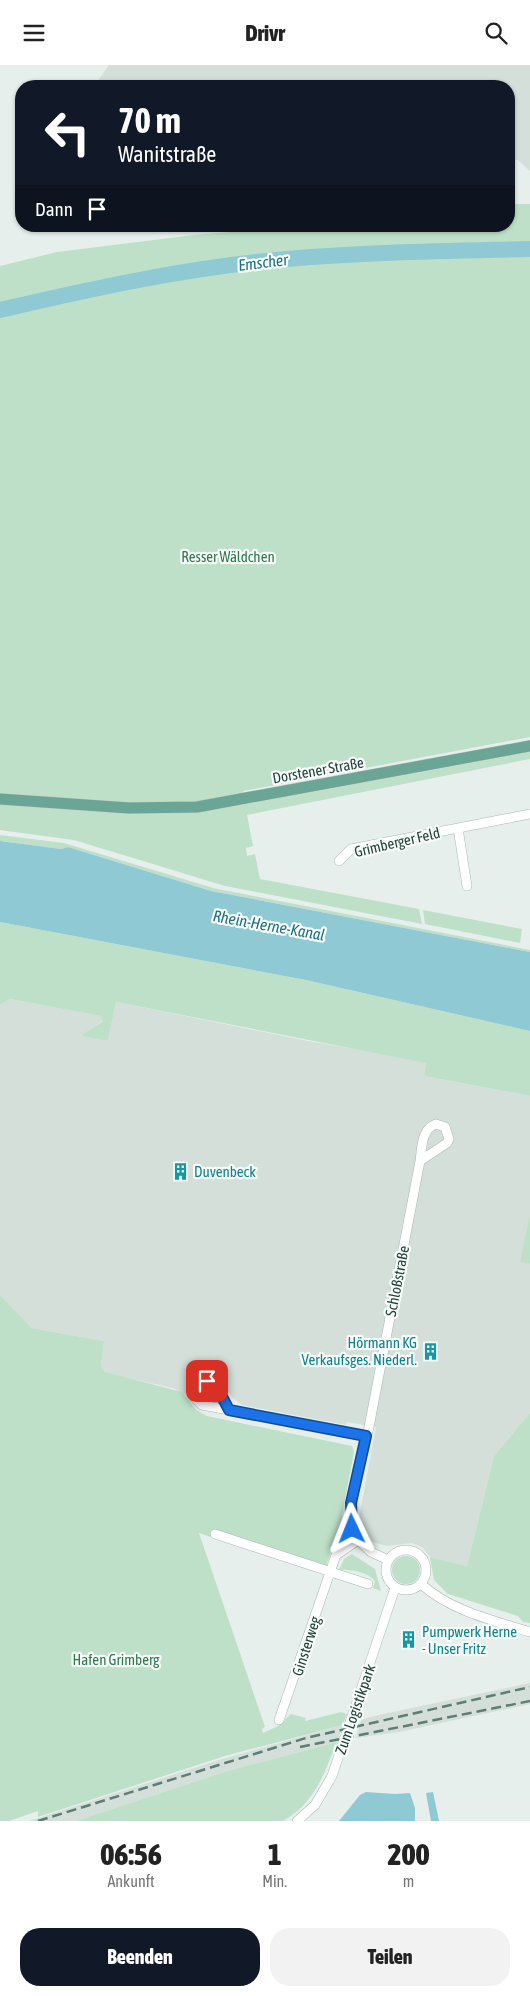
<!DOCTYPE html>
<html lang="de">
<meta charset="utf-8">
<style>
:root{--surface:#fff;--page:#f2f2f2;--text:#222;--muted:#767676;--accent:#111827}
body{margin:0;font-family:"Asap Condensed",sans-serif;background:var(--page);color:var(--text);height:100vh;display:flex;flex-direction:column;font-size:19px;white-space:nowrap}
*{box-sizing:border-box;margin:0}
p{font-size:16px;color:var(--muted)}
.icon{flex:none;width:28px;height:28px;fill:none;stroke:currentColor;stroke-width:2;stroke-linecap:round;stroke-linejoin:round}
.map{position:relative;height:1756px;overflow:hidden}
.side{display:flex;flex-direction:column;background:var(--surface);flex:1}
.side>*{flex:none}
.hud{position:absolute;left:15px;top:15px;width:500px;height:152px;border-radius:20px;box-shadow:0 1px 4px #0004;background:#111827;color:#fff;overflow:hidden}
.pin{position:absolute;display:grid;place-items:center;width:42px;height:42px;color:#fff;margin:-21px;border-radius:10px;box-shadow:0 2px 8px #0006}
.me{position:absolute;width:55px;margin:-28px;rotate:358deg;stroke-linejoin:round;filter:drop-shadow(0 0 4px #0008)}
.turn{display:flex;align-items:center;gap:18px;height:105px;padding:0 20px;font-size:22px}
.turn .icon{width:65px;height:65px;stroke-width:2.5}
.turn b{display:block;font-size:35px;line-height:42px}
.then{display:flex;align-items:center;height:48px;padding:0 20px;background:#0003;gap:10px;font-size:19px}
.eta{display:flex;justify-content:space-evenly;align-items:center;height:85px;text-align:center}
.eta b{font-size:30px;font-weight:800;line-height:35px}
.button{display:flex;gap:10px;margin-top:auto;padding:10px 20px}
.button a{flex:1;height:58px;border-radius:20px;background:var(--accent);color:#fff;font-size:20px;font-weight:800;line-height:58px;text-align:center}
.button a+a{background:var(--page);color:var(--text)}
header{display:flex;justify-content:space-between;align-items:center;height:65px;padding:0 20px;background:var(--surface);font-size:22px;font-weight:800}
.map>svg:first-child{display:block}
.built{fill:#d4dfda}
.green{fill:#bfe0c8}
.water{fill:#8ec9d4}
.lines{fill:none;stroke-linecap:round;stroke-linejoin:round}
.river{stroke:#8ec9d4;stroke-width:16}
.minor-casing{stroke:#a8b8b2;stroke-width:10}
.major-casing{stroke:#c2cac8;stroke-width:12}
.minor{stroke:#fff;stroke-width:9}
.major{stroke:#6aa596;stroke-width:11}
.rail{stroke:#5f7d75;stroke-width:2.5;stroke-dasharray:10 5;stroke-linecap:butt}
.route-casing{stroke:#114b97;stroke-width:12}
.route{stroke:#1a73e8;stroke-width:9}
.labels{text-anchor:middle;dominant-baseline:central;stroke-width:4.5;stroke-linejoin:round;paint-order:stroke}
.park-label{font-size:15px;fill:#2d7a4b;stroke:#f7fbf9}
.street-label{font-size:15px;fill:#24423a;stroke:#f7fbf9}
.culture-label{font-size:15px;fill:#0d838f;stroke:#f7fbf9;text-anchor:start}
.water-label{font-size:16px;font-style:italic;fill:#1c6f80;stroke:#f7fbf9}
</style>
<header><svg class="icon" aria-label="menu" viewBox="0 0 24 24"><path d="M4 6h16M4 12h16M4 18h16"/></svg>Drivr<svg class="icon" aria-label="search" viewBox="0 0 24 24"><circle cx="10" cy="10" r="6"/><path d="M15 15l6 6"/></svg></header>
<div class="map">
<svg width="530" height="1756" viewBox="0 0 530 1756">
<rect width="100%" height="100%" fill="#e6efeb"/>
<!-- built -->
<path class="built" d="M109,0H530V106L518,95H509V21H94Z
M10,934L100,951L103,955L83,970L108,976L116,937L308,976L409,993L426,998L424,1011L530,1031V1149L521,1197L530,1199V1348L494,1391L467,1501L430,1492L423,1483L412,1478L387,1481L373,1477L364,1469L359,1453L376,1362L347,1357L346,1360L242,1340L232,1332L219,1314L210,1309H199L192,1313L187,1321L186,1330L173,1323L109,1309L105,1307L101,1300L104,1276L32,1263L0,1230V940Z
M530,1618V1639L399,1667L356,1673L361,1655L374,1651Z
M343,1660L337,1677L227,1706L76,1756H29L222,1694Z"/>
<!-- green -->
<path class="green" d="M509,139H530V672L243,726L246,739L530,687V694L247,750L253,781L246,783L247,791L255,789L260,814L419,844L422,859L225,821L74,775L0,765V201L57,187L194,170L306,161H509Z
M0,770L64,778L213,823L530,885V887L211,826L68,782L61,784L0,776Z
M423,845L522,864L520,878L425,859Z
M0,857L306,915L530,966V1031L424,1011L426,998L116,937L108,976L83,971V969L103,956L100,951L10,934L0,940Z
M530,1149V1199L520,1197Z
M0,1230L32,1263L104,1276L101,1300L105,1307L182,1327L196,1345L207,1351L352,1381L354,1387L342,1450L344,1472L331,1487L326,1501L213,1466L211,1472L199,1468L265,1662L262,1664L263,1668L278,1661L291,1649L306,1653L305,1656L341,1647L347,1649L343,1660L225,1691L38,1752V1746L9,1756H0Z
M530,1348V1558L523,1557L518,1551L448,1529L434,1515L430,1492L467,1501L494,1391Z
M352,1489L375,1504L381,1526L373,1523L375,1516C368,1507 350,1504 339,1505L344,1494Z
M392 1505a14 14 0 1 1 28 0a14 14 0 1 1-28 0Z
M337,1677C324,1709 315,1738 283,1756H76L227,1706Z"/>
<!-- water -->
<path class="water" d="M0,776L61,784L68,782L211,826L530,887V966L306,915L0,857Z
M366,1727L395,1729L410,1728L415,1743V1756H339L360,1730Z
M433,1727L439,1756H431L426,1728Z"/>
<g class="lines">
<!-- river -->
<path class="river" d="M0,245C95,223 190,202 287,194C368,187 449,186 530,184"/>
<defs>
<path id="minor" d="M458,763L467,821
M339,796L351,784L530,749
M436,1059L445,1062L449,1074L447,1078L420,1096C422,1083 421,1064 436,1059Z
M229,1345L213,1318C201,1314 193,1320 195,1333L202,1340L366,1371
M215,1469L368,1519
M386 1505a20 20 0 1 1 40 0a20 20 0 1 1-40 0Z
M388,1495L371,1487L358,1475L352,1464L351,1439L369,1362L420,1096
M421,1519C451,1546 492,1555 530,1567
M279,1655L336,1490L358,1475
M297,1756L315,1740L332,1711L395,1523"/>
<path id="major" d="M0,734L129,743L197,742L530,681"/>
</defs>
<!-- minor casing -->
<use href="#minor" class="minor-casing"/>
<!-- major casing -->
<use href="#major" class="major-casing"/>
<!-- minor -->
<use href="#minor" class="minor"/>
<!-- major -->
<use href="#major" class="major"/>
<!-- rail -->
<path class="rail" d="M300,1682L530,1636
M38,1756L306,1673L530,1622"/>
</g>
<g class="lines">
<defs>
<path id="route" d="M207,1316L217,1322L229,1345L366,1371L351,1438L352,1464"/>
</defs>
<!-- route casing -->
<use href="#route" class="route-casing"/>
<!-- route -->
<use href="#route" class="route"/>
</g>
<!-- icons -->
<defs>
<symbol id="building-bare" viewBox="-9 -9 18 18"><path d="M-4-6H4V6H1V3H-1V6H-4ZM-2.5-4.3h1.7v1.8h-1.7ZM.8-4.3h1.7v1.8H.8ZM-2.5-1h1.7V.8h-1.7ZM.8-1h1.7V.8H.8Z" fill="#0f9aa8" stroke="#f7fbf9" stroke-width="2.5" paint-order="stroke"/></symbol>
</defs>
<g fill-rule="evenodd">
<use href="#building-bare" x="168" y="1094" width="25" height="25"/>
<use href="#building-bare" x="418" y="1274" width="25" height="25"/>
<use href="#building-bare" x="396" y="1562" width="25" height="25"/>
</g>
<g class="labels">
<!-- park labels -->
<g class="park-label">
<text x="228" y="491">Resser Wäldchen</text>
<text x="116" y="1594">Hafen Grimberg</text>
</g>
<!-- street labels -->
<g class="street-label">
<text transform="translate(318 705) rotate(-10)">Dorstener Straße</text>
<text transform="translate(397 777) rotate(-13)">Grimberger Feld</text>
<text transform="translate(397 1216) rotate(-79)">Schloßstraße</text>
<text transform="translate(306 1581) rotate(-72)">Ginsterweg</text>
<text transform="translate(355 1644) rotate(-71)">Zum Logistikpark</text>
</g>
<!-- culture labels -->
<g class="culture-label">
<text x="194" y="1106">Duvenbeck</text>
<text x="417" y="1277" text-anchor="end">Hörmann KG<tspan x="417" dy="17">Verkaufsges. Niederl.</tspan></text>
<text x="422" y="1566">Pumpwerk Herne<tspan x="422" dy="17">- Unser Fritz</tspan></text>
</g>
<!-- water labels -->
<g class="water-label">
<text transform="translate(263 197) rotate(-7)">Emscher</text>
<text transform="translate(269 860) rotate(10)">Rhein-Herne-Kanal</text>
</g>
</g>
</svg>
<div class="pin" style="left:207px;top:1316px;background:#d93025"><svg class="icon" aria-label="arrive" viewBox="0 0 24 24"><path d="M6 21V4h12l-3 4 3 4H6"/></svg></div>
<svg class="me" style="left:352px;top:1464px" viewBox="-20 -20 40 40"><path d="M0-17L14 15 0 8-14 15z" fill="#1a73e8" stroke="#fff" stroke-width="4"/></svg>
<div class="hud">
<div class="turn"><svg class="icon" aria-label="left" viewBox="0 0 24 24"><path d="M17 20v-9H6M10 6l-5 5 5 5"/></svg><div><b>70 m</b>Wanitstraße</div></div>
<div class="then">Dann<svg class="icon" aria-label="arrive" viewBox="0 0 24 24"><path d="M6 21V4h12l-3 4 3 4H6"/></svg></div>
</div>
</div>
<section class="side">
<div class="eta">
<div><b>06:56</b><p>Ankunft</p></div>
<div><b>1</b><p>Min.</p></div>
<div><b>200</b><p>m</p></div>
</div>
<div class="button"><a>Beenden</a><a>Teilen</a></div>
</section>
